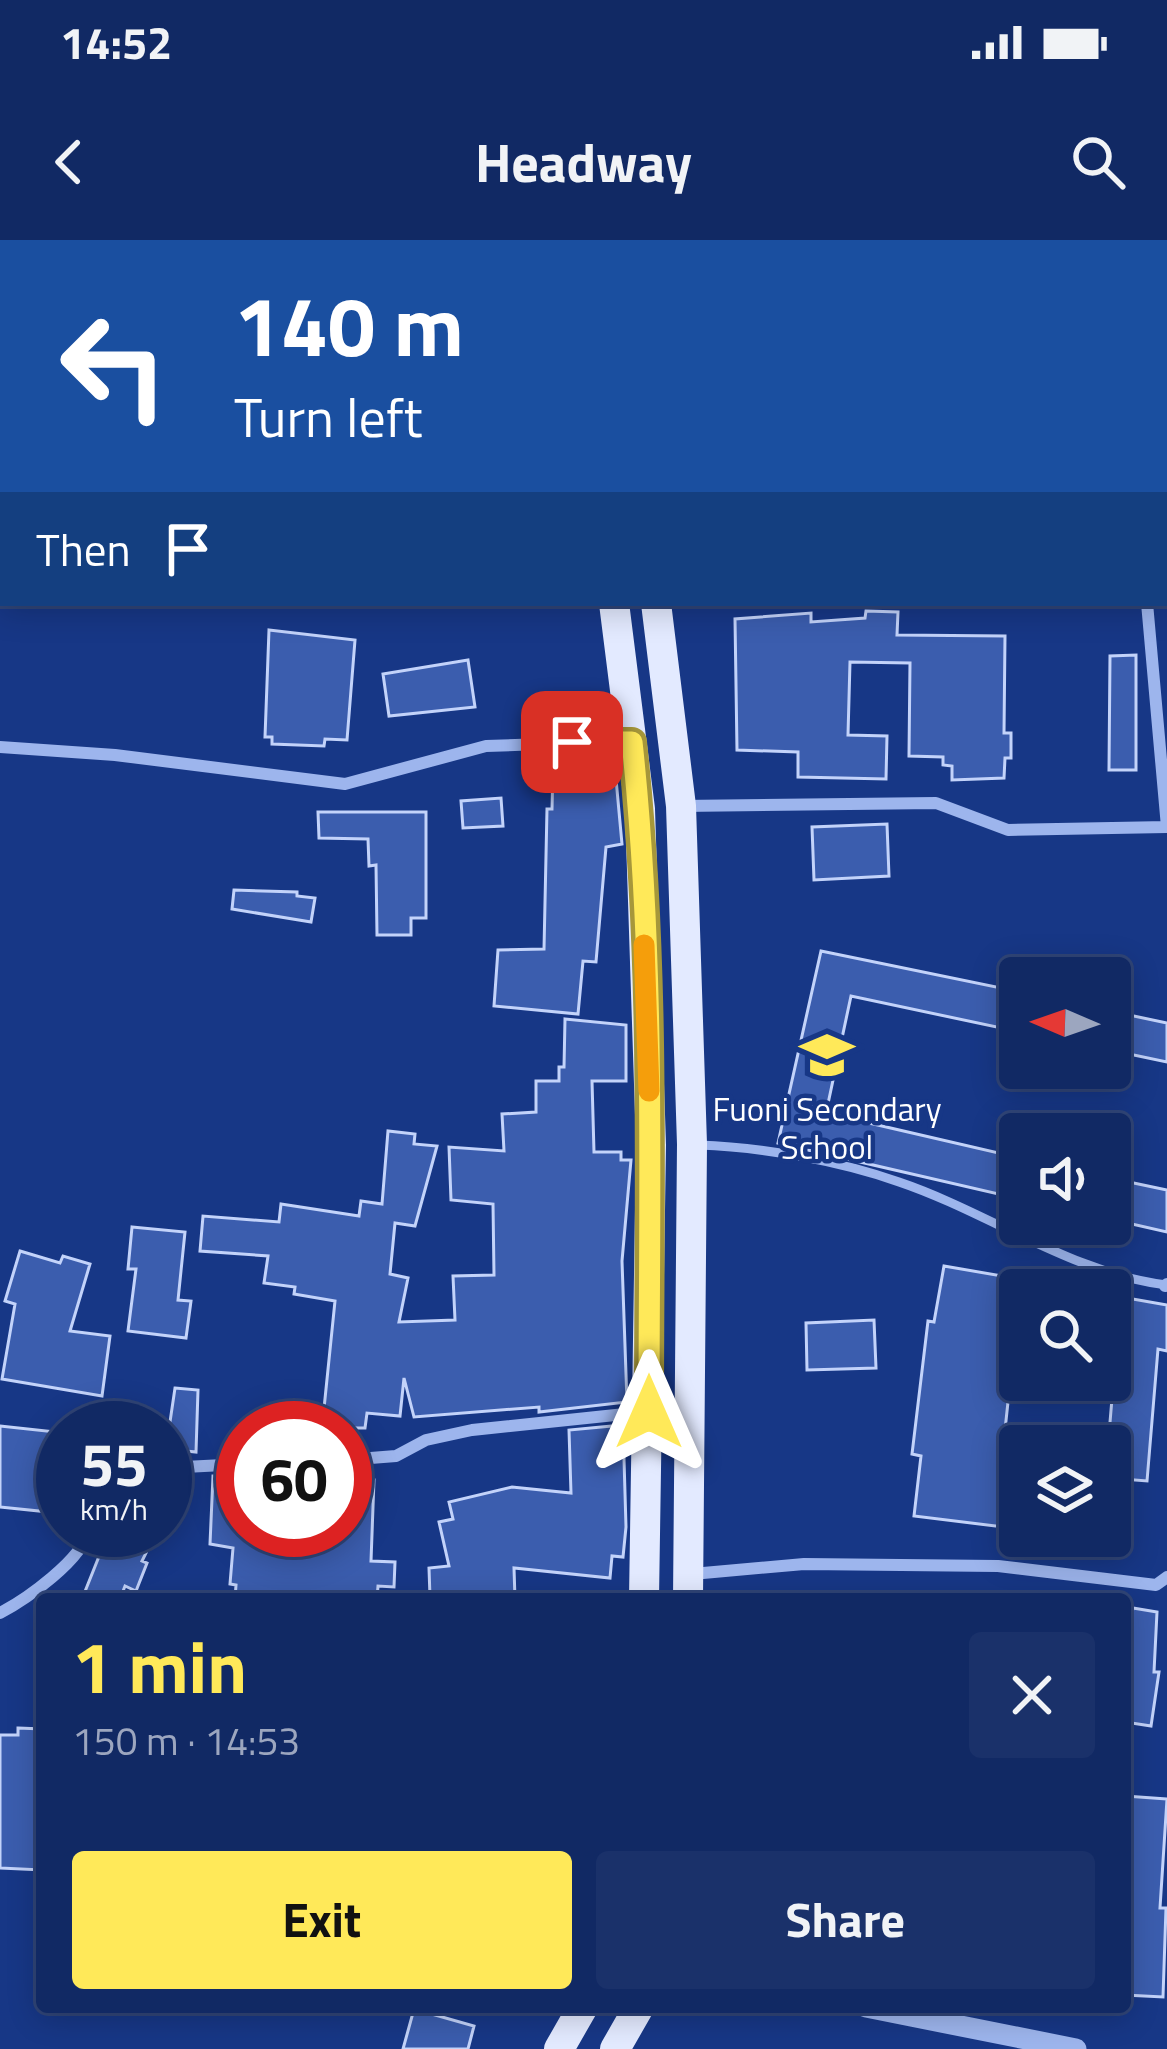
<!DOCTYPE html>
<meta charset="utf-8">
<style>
:root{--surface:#112964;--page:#1a316a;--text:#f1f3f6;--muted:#9ca6bf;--line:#304578;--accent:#ffe959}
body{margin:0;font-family:"Titillium Web",sans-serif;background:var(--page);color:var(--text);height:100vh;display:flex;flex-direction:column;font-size:45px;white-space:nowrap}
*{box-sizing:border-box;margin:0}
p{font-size:39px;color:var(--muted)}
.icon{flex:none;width:66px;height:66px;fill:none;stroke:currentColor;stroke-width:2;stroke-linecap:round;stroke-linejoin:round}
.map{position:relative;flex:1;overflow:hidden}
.details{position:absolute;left:36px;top:1353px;width:1095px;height:420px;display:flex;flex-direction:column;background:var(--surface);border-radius:12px;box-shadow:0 6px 30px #0003,0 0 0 3px var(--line)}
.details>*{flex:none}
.banner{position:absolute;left:0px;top:0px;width:1167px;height:366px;box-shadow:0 6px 30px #0003,0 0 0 3px var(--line);background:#1a4fa0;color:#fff;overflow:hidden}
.needle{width:78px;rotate:272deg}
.fabs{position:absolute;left:999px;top:717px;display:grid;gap:24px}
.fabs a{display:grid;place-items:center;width:132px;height:132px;border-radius:12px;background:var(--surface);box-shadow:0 6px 30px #0003,0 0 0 3px var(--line);font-size:60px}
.speed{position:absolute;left:36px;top:1161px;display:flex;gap:24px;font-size:60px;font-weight:700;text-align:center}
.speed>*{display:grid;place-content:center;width:156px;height:156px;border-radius:50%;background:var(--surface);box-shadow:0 6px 30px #0003,0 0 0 3px var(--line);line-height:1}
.speed small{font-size:30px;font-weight:400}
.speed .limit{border:18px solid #d22;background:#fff;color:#111}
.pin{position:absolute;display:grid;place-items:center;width:102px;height:102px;color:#fff;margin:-51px;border-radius:24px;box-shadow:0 6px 18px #0006}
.me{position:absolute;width:132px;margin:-66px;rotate:0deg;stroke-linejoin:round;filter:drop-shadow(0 0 9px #0008)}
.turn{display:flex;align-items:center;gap:42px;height:252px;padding:0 36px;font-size:54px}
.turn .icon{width:156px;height:156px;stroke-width:2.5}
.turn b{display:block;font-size:84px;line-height:102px}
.then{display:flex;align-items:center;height:114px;padding:0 36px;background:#0003;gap:24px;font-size:45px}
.round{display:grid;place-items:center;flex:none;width:126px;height:126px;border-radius:12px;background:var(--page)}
.head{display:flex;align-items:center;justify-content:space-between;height:204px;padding:0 36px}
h1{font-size:72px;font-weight:700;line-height:90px;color:var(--accent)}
.primary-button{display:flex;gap:24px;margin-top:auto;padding:24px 36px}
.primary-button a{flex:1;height:138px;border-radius:12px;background:var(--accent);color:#111;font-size:48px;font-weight:700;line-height:138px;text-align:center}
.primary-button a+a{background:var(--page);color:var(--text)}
.status{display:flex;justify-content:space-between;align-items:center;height:84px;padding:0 60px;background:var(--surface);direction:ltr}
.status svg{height:33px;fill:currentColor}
header{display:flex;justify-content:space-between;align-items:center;height:156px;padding:0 36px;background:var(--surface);font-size:54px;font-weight:700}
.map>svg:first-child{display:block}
.building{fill:#3b5dae;stroke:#c3d3fa;stroke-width:3}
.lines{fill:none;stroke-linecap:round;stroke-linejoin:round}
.service{stroke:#9db5ed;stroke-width:9}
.minor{stroke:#9db5ed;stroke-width:12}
.tertiary{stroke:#9db5ed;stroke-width:21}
.primary{stroke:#e3eaff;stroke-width:30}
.route-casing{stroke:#a6973a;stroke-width:30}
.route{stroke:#ffe959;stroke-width:21}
.slow{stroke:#f59e0b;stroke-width:21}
.labels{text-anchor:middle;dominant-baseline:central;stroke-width:9;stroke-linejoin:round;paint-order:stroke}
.poi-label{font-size:33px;fill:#fff;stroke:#173786}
</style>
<div class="status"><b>14:52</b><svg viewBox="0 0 49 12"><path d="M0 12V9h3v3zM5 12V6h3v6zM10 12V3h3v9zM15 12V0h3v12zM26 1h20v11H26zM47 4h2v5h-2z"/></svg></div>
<header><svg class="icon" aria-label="back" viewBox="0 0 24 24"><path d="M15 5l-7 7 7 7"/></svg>Headway<svg class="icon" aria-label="search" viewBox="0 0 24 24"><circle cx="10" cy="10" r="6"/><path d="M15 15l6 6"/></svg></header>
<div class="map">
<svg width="1167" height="1809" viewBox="0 0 1167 1809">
<rect width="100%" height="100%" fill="#173786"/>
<!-- building -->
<path class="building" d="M866,371L898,372L897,395L1005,396L1004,493H1011V518H1005L1004,538L952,540V526L943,525V517L909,516L910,423L850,422L848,495L887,496L886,539L798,537V512L737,510L735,379L811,373V382L865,378Z
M269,390L355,400L347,500L325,499L324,506L272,504V497H265Z
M1136,415V530H1109L1110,416Z
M468,420L475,467L389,476L383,434Z
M581,527L615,528L622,604L606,607L596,722L583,721L578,774L494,766L498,710L544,709L547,569H552L553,530Z
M501,558L503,586L463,588L461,561Z
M318,572H426V678H411V695H377L376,625L369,626L368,599L319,598Z
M887,584L889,636L814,640L812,587Z
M234,650L297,652V656L315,658L311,682L232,669Z
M821,711L1020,752V792L851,756L826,873L1020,918V959L778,903Z
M1110,771L1167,783V822L1110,810Z
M565,779L626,785V841H592L594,912H621V920H631L622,1021L627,1162L539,1172V1167L414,1177L404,1138L400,1176L367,1173L365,1188H322L335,1061L294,1054L295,1047L264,1043L268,1016L200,1011L203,976L279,982L281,964L359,976L361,961L382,964L388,891L415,894L414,904L437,906L415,986L395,983L390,1034L408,1038L399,1082L455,1080L453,1036L494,1035L493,964L451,960L449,907L504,911L502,874L536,872V841H559V827H564Z
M1110,938L1167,950V992L1110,979Z
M132,987L185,992L178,1060L191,1061L186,1098L128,1091L136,1029H128Z
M20,1011L60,1023L63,1016L90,1024L70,1091L110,1096L102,1156L2,1139L15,1064L5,1061Z
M944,1026L1025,1040L1020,1050L999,1246L1020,1249V1289L914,1276L921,1216L912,1214L928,1081L934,1082Z
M1110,1055L1167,1065V1111L1158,1109L1147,1241L1110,1238L1108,1206L1117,1099L1110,1098Z
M874,1080L876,1128L807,1130L806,1083Z
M175,1148L198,1150L196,1212L166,1209Z
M623,1185L626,1287L623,1317L612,1316L610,1338L514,1328L515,1359L430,1357L429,1328L449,1326L439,1282L453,1279L449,1262L512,1247L571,1253L569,1190Z
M0,1186L56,1192L49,1272L0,1267Z
M213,1236H243V1290H345V1239L374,1240L371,1321L395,1322L394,1347L378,1346L377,1359H235L236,1345L230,1344L233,1308L210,1304Z
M120,1302L146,1313L142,1321L147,1323L136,1351L125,1346L120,1359H82L102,1309L115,1314Z
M1133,1368L1157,1372L1154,1432H1159L1151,1486L1125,1482V1385H1130Z
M18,1488L42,1489V1630L0,1628V1495H18Z
M1125,1556L1167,1559L1160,1668H1166L1163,1757L1125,1755Z
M414,1769L474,1786L468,1809H403Z"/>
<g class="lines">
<!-- service -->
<path class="service" d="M699,905C761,907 840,921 899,942C988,972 1073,1034 1167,1045"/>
<!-- minor -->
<path class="minor" d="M1052,0L1055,3
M1164,222L1167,220
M1147,363L1167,587
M0,507L115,515L345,544L486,506L627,501
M681,566L936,563L1008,590L1167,587
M1165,1046L1167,1044
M345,1220L396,1216L426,1200L472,1190L644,1172
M165,1228L243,1224
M692,1334L804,1324L998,1326L1156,1345L1167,1337
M0,1373C25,1360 84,1319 88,1290"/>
<!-- tertiary -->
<path class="tertiary" d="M866,1767L1076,1809"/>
<!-- primary -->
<path class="primary" d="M492,0L493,3
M536,0L537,3
M614,363L640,569L651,905L644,1359
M656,363L681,566L692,904L688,1359
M559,1809L583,1767
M615,1809L639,1767"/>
</g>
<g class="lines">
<defs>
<path id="route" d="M572,502H632C656,724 649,949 649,1172"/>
</defs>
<!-- route casing -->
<use href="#route" class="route-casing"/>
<!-- route -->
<use href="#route" class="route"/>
<!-- slow -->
<path class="slow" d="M644,705L649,851"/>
</g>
<!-- icons -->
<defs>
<symbol id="school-bare" viewBox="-9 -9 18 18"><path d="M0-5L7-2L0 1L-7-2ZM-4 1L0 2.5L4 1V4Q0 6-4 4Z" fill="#ffe959" stroke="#173786" stroke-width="2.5" paint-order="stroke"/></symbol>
</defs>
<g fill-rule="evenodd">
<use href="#school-bare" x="789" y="777" width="76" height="76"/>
</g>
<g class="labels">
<!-- poi labels -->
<g class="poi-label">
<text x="827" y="869">Fuoni Secondary<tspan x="827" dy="38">School</tspan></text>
</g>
</g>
</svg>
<div class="fabs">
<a><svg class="needle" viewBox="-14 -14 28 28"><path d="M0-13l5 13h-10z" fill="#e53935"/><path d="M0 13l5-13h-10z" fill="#9ca6bf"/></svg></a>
<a><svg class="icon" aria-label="sound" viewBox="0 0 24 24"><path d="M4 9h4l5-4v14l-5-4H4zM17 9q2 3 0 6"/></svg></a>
<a><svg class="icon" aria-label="search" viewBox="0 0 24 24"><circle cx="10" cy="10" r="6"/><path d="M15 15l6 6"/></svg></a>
<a><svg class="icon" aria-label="layers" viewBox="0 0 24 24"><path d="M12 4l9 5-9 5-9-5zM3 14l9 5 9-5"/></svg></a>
</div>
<div class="speed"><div>55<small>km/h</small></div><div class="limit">60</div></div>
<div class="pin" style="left:572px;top:502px;background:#d93025"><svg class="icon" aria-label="arrive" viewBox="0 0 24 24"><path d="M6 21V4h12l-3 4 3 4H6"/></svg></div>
<svg class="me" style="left:649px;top:1172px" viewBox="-20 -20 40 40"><path d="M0-17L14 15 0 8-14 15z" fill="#ffe959" stroke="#fff" stroke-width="4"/></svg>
<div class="banner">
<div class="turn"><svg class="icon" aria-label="left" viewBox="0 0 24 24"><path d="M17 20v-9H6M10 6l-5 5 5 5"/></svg><div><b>140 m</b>Turn left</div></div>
<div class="then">Then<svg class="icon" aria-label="arrive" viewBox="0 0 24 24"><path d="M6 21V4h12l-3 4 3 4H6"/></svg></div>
</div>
<section class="details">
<div class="head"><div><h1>1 min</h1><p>150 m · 14:53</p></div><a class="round"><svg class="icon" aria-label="close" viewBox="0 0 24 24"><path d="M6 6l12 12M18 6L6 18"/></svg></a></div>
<div class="primary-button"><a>Exit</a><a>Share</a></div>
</section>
</div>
